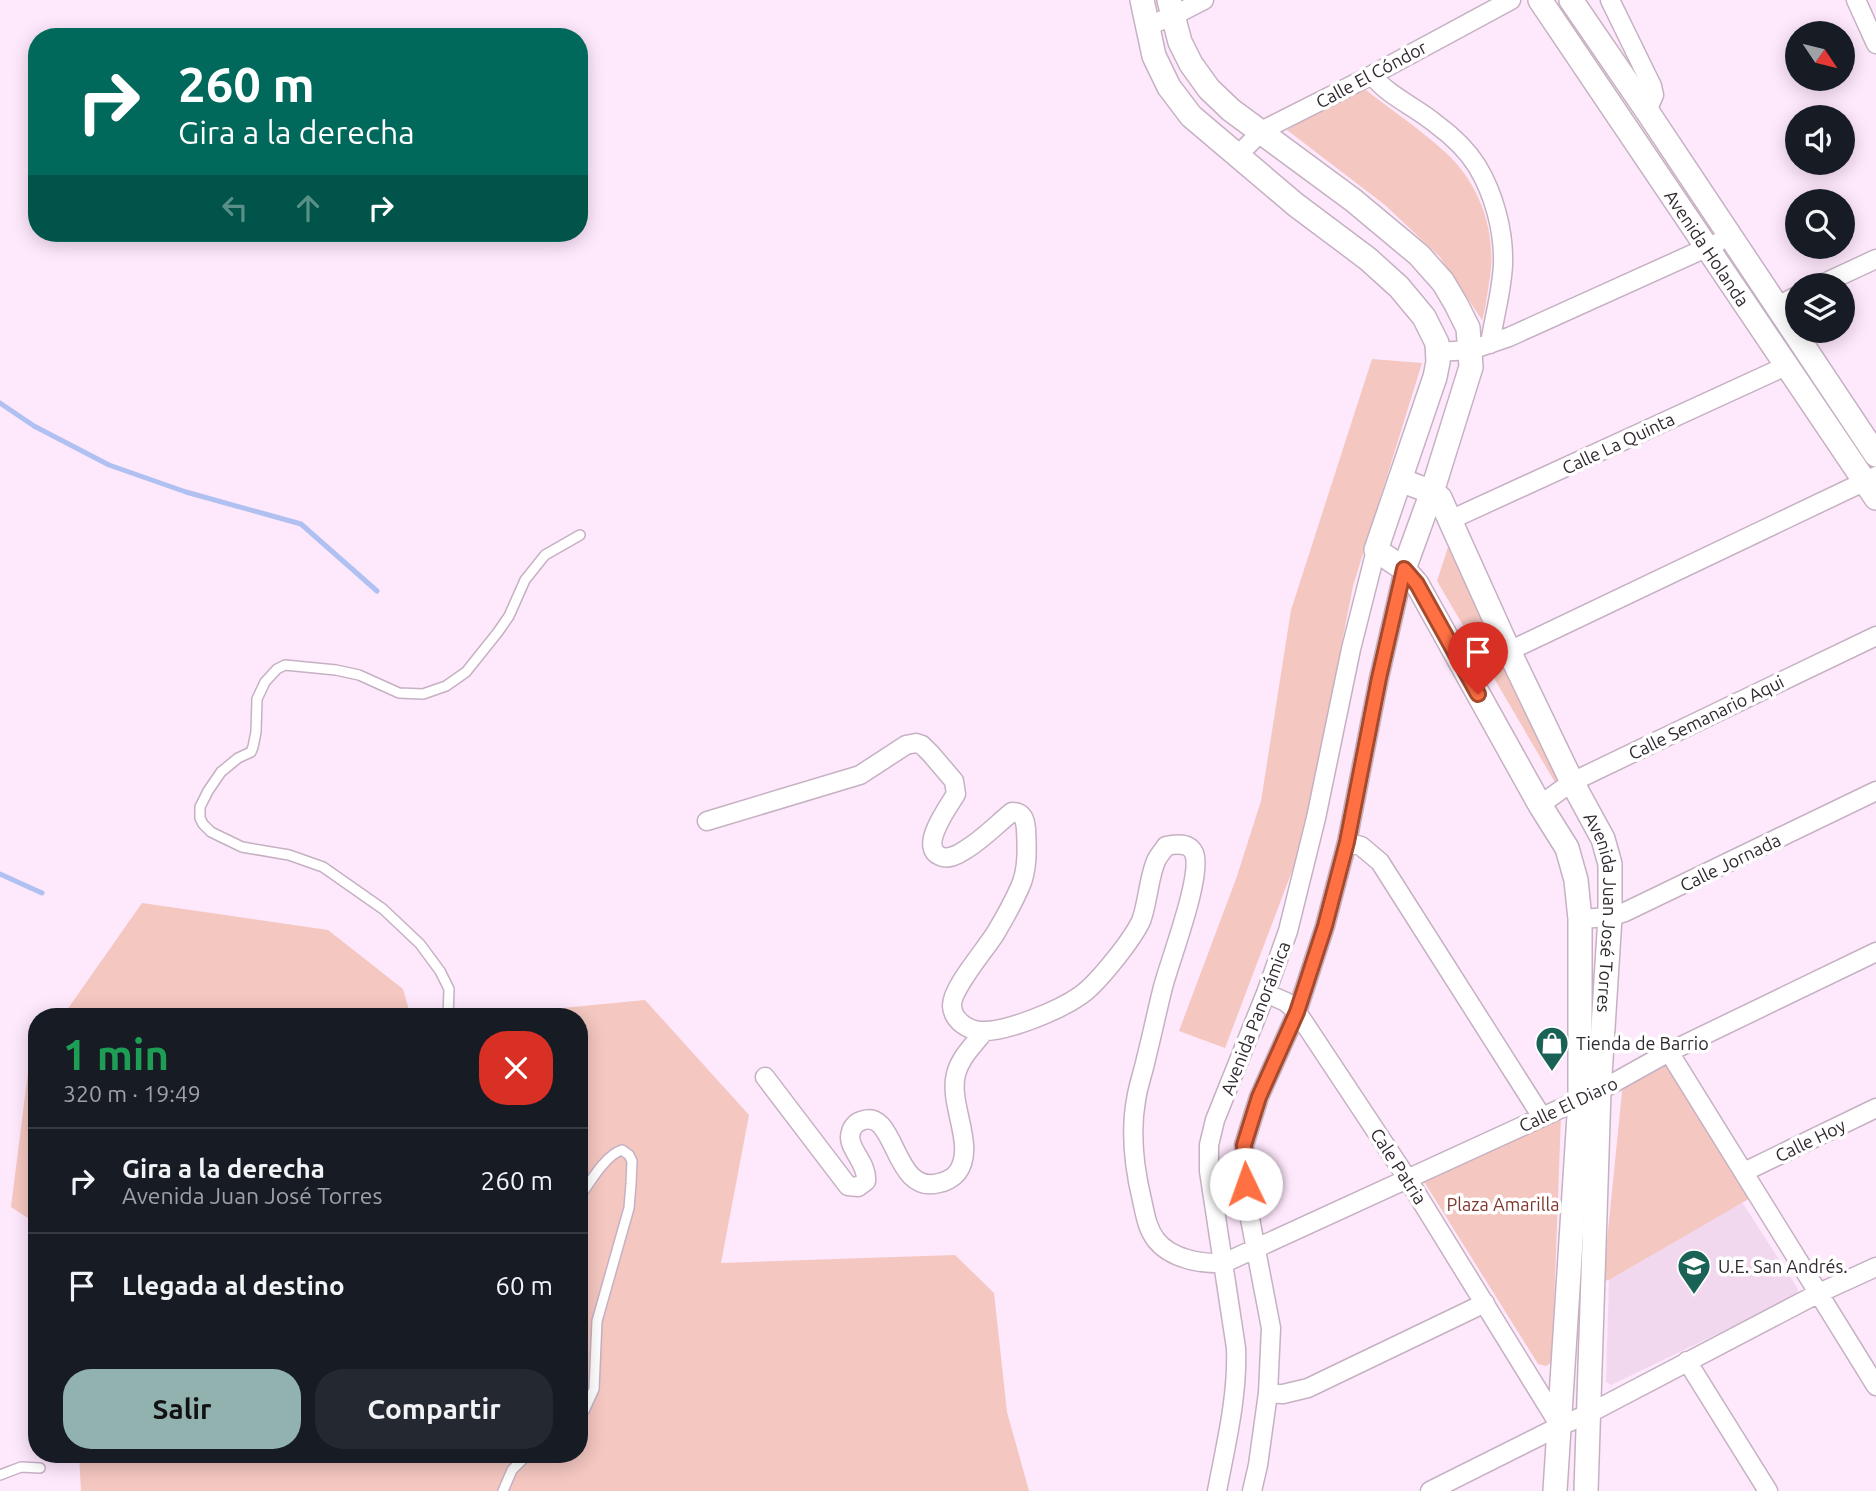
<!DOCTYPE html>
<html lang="es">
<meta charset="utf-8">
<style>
:root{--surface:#171b24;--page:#242831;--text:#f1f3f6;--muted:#9ea1a6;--line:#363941;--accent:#91b2ae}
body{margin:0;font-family:Ubuntu,sans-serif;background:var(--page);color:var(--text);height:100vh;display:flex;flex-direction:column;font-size:26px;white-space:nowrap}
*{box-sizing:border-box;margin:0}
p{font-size:23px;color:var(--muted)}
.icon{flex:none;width:38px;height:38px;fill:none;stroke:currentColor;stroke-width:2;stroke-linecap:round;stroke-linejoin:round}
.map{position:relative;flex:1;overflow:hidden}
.panel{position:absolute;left:28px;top:1008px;width:560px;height:455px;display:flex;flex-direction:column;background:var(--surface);border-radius:28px;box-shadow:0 4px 18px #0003}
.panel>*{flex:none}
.hud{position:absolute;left:28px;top:28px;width:560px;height:214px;border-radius:28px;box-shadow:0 4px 18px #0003;background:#00695c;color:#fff;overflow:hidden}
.needle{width:46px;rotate:125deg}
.controls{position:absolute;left:1785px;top:21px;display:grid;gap:14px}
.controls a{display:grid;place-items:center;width:70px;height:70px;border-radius:50%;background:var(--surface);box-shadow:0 4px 18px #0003;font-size:35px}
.pin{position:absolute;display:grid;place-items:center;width:60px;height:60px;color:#fff;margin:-72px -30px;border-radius:50% 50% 50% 0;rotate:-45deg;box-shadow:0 0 7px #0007}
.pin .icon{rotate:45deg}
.me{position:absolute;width:77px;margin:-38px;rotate:357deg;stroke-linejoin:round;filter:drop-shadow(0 0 5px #0008)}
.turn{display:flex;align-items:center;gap:24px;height:147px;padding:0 35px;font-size:32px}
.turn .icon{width:91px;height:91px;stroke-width:2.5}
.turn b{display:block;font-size:49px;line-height:60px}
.lanes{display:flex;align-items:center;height:66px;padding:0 35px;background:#0003;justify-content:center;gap:35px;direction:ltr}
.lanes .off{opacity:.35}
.round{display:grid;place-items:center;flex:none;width:74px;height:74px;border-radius:28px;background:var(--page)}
.summary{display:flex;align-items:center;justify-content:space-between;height:119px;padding:0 35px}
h1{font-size:42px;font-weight:700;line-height:52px;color:#1e9e55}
.cta{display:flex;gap:14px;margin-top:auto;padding:14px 35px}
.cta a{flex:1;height:80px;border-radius:28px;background:var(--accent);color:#111;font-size:28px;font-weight:700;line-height:80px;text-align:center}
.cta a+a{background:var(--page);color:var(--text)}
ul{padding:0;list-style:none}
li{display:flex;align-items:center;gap:21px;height:105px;padding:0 35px;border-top:2px solid var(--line)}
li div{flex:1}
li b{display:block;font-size:26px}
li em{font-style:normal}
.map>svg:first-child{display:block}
.built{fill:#f2d8ef}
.green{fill:#f4c7c0}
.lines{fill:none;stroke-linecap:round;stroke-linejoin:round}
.stream{stroke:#afc0f1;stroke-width:5}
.service-casing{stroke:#c6b1c3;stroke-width:12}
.minor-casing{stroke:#c6b1c3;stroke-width:21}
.tertiary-casing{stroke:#c6b1c3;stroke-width:26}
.service{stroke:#fff;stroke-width:9}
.minor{stroke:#fff;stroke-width:18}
.tertiary{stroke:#fff;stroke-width:23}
.route-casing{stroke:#a6492c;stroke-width:18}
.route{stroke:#ff7043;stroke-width:12}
.labels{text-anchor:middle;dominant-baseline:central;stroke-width:7;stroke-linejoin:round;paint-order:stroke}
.street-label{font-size:18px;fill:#312930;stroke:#fff}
.poi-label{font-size:18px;fill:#312930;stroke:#fff;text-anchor:start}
.park-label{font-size:18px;fill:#7e372d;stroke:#fff}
</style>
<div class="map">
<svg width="1876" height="1491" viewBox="0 0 1876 1491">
<rect width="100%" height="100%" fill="#fee8fc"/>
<!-- built -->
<path class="built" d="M1742,1202L1798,1289L1796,1296L1611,1385L1606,1382L1609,1280Z"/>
<!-- green -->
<path class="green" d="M1361,86C1388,108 1419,128 1445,152C1481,184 1498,236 1489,283C1487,295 1486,308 1482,320L1440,257L1385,205L1287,130Z
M1372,359L1422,363L1353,586L1303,842L1225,1048L1179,1031L1236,879L1261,801L1291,610Z
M1453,532L1567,776L1556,784L1437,581Z
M142,903L328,930L403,989L411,1017H62Z
M645,1000L749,1115L721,1263L955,1255L994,1293L1007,1412L1029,1491H81L79,1454H579V1017H539L542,1010Z
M37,1053V1224L11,1207L29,1064Z
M1662,1064L1670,1067L1752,1197L1609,1280L1603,1281L1623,1082Z
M1561,1115L1552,1362L1546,1366L1538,1364L1423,1180Z"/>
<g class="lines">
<!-- stream -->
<path class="stream" d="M0,403L34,426L109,465L186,492L301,524L377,591
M0,874L42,893"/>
<defs>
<path id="service" d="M448,1017L449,989L440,971L420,944L383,909L323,867L289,855L242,847L211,832L203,824L200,818V807L208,791L221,772L238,758L251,752L253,747L256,732L257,699L265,682L277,669L285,665L336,670L359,675L399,693L423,694L446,686L466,672L498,632L509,616L525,580L545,555L580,535
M579,1198C589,1184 605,1155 622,1150L629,1155L632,1161L631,1184L629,1208L597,1321L594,1389L584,1411L579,1417
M0,1475L21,1467L40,1468
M503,1491L512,1470L528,1454"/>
<path id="minor" d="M1610,0L1652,86L1654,95L1647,111
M1856,0L1876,44
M1147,26L1173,16L1204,0
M1372,75C1388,96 1416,107 1436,124C1451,135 1467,150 1477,166C1494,194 1504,231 1503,264C1502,291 1494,317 1490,344
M1237,156L1263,130L1372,75L1511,0
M1820,285L1876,259
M1777,306L1797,296
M1438,352L1471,350L1509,337L1717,243
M1450,520L1786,366
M1509,651L1876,476
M1540,805L1572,782L1876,636
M707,821L860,775L906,745L916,743L922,745L931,754L954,781L956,794C949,806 918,847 940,856C947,860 958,855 965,850C982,840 996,825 1012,812C1023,812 1025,819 1026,829C1027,847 1028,870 1020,887C1013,903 1004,919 995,934C985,950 951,989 952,1006C953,1021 969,1031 982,1031C1007,1032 1060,1010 1081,995C1098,983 1132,940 1141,921C1148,903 1149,874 1157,859C1159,855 1163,851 1166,846C1175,844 1189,842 1194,853C1203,875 1170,960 1163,987C1157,1011 1152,1035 1146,1059C1143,1073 1138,1086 1136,1100C1130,1134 1134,1167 1142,1200C1145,1214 1147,1228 1156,1240C1171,1259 1201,1264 1224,1263L1599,1091L1669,1052L1876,952
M1347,842L1361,846L1380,862L1542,1117
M1580,919L1610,917L1625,912L1876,791
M1266,993L1286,1002L1297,1012L1407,1178L1560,1426
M1669,1052L1876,1386
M765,1077L848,1186L858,1187L866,1181C868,1162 845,1147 851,1132C852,1127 857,1122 861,1121C897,1106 892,1196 939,1183C945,1182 953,1178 957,1173C977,1147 948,1105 956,1074C960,1058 972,1047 982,1034L983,1031
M1744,1172L1876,1108
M1687,1361L1768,1491
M1268,1393L1283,1394L1308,1388L1485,1303
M1217,1491C1226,1444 1238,1395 1236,1348L1209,1171V1145L1215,1120L1266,993L1288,931L1316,818L1351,649L1376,550
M1252,1491L1258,1465L1268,1393L1271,1328L1247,1203L1244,1145L1259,1097L1297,1012L1325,926L1347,842L1379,678L1404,569
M1430,1491L1560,1426L1588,1414L1819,1293L1876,1267"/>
<g id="tertiary">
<path d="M1142,0L1154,56L1169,87L1191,116L1296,205L1368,259L1399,287L1424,317L1437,343L1438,362L1435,377L1376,550L1404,569L1417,584L1540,805L1567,848L1576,880L1580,919V1100L1555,1491"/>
<path d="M1169,0L1180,42L1191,64L1209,89L1231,110L1353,200L1419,255L1443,282L1456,304L1468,328L1471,367L1432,492L1404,569"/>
<path id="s1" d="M1540,0L1876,498"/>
<path d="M1571,0L1647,111L1876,455"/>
<path id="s2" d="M1400,480L1432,492L1440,498L1509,651L1572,782L1603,839L1610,864V917L1599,1091L1586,1491"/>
</g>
</defs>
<!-- service casing -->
<use href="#service" class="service-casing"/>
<!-- minor casing -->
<use href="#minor" class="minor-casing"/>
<!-- tertiary casing -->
<use href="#tertiary" class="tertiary-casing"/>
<!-- service -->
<use href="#service" class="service"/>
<!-- minor -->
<use href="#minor" class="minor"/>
<!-- tertiary -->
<use href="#tertiary" class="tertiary"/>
</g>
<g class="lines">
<defs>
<path id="route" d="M1246,1184L1244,1145L1259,1097L1297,1012L1325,926L1347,842L1379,678L1404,569L1417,584L1478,694"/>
</defs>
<!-- route casing -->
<use href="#route" class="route-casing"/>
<!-- route -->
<use href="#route" class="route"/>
</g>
<!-- icons -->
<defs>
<symbol id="shop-pin" viewBox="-11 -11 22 30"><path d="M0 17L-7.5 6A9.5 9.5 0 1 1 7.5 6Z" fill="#1b6256" stroke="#fff"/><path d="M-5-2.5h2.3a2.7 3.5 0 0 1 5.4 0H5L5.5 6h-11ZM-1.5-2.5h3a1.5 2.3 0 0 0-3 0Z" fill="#fff"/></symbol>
<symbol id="school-pin" viewBox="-11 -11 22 30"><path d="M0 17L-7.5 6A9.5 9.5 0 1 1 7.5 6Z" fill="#1b6256" stroke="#fff"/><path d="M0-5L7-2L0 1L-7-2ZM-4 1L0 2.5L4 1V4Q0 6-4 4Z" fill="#fff"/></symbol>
</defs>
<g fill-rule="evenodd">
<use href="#shop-pin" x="1533" y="1024" width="38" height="52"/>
<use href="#school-pin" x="1675" y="1247" width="38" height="52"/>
</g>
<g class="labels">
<!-- street labels -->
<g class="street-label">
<text transform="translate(1371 74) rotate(-28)">Calle El Cóndor</text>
<text stroke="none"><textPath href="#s1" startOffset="299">Avenida Holanda</textPath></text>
<text transform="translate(1618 443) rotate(-25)">Calle La Quinta</text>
<text transform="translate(1706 717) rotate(-26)">Calle Semanario Aqui</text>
<text transform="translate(1730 862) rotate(-26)">Calle Jornada</text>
<text stroke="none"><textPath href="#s2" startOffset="495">Avenida Juan José Torres</textPath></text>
<text transform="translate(1255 1018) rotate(-69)">Avenida Panorámica</text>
<text transform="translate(1568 1104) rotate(-25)">Calle El Diaro</text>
<text transform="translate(1810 1140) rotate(-26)">Calle Hoy</text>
<text transform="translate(1399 1166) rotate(57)">Cale Patria</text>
</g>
<!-- poi labels -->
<g class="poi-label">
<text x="1576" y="1043">Tienda de Barrio</text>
<text x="1718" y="1266">U.E. San Andrés.</text>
</g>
<!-- park labels -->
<g class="park-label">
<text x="1503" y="1204">Plaza Amarilla</text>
</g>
</g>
</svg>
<div class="controls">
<a><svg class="needle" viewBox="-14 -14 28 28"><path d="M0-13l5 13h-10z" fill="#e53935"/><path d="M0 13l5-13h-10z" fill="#9ea1a6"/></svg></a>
<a><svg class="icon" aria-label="sound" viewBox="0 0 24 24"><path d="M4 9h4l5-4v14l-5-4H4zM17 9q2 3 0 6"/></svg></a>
<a><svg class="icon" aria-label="search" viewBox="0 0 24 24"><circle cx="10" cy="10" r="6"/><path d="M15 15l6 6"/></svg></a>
<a><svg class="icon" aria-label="layers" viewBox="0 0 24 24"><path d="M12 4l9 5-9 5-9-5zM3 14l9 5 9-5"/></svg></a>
</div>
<div class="pin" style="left:1478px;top:694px;background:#d93025"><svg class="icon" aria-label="arrive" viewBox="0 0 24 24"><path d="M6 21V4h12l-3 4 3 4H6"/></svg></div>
<svg class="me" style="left:1246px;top:1184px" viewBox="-20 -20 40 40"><circle r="19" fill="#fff"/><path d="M0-13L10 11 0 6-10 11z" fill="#ff7043"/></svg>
<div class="hud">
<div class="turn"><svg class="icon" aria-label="right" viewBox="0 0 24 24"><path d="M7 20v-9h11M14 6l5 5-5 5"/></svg><div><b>260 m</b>Gira a la derecha</div></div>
<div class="lanes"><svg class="icon off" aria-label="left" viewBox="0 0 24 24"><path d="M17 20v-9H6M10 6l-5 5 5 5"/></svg><svg class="icon off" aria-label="ahead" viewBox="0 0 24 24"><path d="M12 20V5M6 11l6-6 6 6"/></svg><svg class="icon" aria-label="right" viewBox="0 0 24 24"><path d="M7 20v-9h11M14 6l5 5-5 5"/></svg></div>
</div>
<section class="panel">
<div class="summary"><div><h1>1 min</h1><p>320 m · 19:49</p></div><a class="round" style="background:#d93025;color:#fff"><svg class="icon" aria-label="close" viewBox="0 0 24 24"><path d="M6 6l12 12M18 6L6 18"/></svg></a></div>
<ul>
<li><svg class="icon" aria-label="right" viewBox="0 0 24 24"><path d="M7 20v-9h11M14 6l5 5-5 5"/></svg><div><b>Gira a la derecha</b><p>Avenida Juan José Torres</p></div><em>260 m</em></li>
<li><svg class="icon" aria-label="arrive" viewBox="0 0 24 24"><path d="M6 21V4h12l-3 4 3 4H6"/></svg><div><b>Llegada al destino</b></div><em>60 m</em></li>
</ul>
<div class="cta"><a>Salir</a><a>Compartir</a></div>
</section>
</div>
